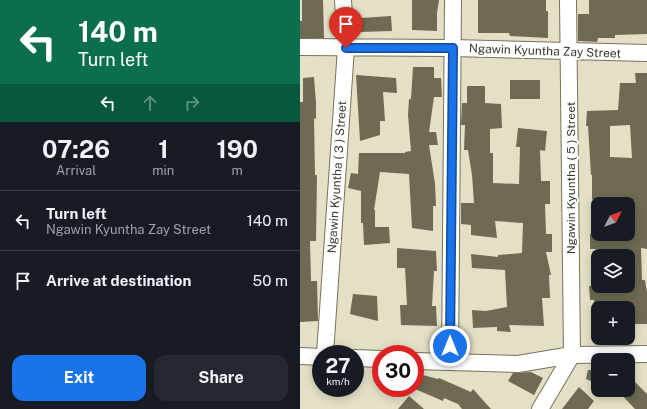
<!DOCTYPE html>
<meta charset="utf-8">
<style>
:root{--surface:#171b24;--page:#242831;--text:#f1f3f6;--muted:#9ea1a6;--line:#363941;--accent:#1a73e8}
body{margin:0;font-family:"Public Sans",sans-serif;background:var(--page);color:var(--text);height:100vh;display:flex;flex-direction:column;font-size:15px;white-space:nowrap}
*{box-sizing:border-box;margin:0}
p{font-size:13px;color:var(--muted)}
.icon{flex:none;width:22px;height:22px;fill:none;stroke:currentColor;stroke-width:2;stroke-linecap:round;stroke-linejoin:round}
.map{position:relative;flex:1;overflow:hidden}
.panel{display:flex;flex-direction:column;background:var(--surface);width:300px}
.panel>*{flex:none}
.top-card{background:#0b6e4f;color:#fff;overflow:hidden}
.needle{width:26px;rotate:48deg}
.controls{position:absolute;left:291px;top:197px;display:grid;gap:8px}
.controls a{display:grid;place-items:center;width:44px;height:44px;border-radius:8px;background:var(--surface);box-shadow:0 2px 10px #0003;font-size:20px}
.speed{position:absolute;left:12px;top:345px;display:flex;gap:8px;font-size:20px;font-weight:700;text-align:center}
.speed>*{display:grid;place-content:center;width:52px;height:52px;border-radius:50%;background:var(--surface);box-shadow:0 2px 10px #0003;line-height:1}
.speed small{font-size:10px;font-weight:400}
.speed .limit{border:6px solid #d22;background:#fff;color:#111}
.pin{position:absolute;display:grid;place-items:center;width:34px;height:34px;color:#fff;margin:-41px -17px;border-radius:50% 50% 50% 0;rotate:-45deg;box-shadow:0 0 4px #0007}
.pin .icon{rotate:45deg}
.me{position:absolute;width:44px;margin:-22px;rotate:0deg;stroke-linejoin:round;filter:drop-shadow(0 0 3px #0008)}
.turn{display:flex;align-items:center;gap:14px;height:84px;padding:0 12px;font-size:18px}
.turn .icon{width:52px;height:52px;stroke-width:2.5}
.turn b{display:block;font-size:28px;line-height:34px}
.lanes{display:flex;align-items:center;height:38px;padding:0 12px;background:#0003;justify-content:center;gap:20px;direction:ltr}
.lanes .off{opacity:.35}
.eta{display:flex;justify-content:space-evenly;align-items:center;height:68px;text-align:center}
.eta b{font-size:24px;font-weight:700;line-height:28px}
.action{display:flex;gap:8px;margin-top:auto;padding:8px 12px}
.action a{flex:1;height:46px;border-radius:12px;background:var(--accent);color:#fff;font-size:16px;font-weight:700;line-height:46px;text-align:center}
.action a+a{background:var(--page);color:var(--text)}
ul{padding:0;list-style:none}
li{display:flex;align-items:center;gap:12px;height:60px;padding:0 12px;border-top:1px solid var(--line)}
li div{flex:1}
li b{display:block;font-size:15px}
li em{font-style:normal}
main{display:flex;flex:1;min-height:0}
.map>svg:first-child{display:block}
.building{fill:#6e6a53;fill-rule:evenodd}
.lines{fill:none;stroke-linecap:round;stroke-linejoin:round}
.street-casing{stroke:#77725b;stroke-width:18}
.street{stroke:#fff;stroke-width:16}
.route-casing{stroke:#114b97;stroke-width:10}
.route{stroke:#1a73e8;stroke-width:7}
.labels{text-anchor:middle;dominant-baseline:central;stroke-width:4;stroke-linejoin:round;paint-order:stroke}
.street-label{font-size:12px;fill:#3a382e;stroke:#fff}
</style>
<main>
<section class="panel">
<div class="top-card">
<div class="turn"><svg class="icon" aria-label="left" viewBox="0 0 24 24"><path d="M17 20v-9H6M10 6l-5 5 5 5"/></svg><div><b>140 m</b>Turn left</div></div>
<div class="lanes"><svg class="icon" aria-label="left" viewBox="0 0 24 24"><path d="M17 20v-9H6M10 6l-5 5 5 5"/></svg><svg class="icon off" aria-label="ahead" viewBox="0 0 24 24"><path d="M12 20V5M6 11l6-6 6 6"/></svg><svg class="icon off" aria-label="right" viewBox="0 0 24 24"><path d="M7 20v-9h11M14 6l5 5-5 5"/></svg></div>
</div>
<div class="eta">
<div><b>07:26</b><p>Arrival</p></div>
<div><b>1</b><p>min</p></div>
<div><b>190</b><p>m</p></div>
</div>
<ul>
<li><svg class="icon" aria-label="left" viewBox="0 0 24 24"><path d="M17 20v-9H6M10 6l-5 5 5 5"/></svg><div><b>Turn left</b><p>Ngawin Kyuntha Zay Street</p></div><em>140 m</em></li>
<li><svg class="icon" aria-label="arrive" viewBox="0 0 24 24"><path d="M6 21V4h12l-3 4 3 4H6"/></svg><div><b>Arrive at destination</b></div><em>50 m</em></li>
</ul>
<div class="action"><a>Exit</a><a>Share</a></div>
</section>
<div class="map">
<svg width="347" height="409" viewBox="0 0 347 409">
<rect width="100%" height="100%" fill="#e4e0c6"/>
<!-- building -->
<path class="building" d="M2,0H23L24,38H0V21H2Z
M112,0H139L137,13V31L112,30Z
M178,0H246V11H248V38L210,36L209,33H178Z
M289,0H347V34L315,35V38H298L297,42L278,41V14H289Z
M91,16L92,31L60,32L61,18Z
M113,67H134V78H141L142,97H134L129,132H136L138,145H129L135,184L136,206H133V231L112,228L109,174L80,172L74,210H75V227H89L90,243L64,245L63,223H61V191L48,188L51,173L58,174L59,153H105V152L111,151L108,115L109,99H111Z
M335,73H347V249L341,248L342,280H345L347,292V324H330V308H294V300H290L289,286H328V249H290V234H328V204H322V200L292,199V175H291L288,126H286L287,111L318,110L320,83H336ZM330,125L332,158L310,157V126Z
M56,75L96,78L97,93L83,92L85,121H80V135L60,141Z
M14,77L16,103V119L14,118L15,175H17L16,241H10L11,281H17L18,321L0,322V102H3V78Z
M210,80H240V99H210Z
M167,86H185V103L201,104L202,128L190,129V153H193V183L219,184L220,147H216L218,128L247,131L245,151L240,150L241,181H250V204H245L246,234H252V252H246L251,275H249L250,298H242L244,326L209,325L211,332L197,331V327L173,328L172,310L186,311L207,307L205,270L172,268L171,254L198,257V255L222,253L223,223L195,221L197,238L171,235V225L161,224V203H174L172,175L168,150H164L165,125H161L162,103H167Z
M97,248L136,251L137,271H134L132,306H136L137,326L101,325L100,305H107L105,268H97Z
M53,294L77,296L78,321L50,314Z
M288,370H298L296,383L286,379Z
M231,372L243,378L234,395L208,381L213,373Z
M115,373L138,379L139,378L171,392L173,389L191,409H162L158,404L144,398L143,401L115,389Z
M328,375L347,394V409H335L317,390H328Z
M279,387L294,401L288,409H262Z
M109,396L124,409H98Z"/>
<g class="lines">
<defs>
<path id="street" d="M268,0L272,355
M0,47L153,48L347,53
M25,354L46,48L43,0
M0,356L21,357
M55,358L81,359
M115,361L218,364L272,355L347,354
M150,362L153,0
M240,409L272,355"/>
</defs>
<!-- street casing -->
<use href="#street" class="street-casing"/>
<!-- street -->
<use href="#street" class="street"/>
</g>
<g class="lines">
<defs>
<path id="route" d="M46,48H153L150,346"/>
</defs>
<!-- route casing -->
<use href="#route" class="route-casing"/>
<!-- route -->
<use href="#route" class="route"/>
</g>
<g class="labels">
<!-- street labels -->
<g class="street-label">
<text transform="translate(245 51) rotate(2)">Ngawin Kyuntha Zay Street</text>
<text transform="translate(37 177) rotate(-86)">Ngawin Kyuntha ( 3 ) Street</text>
<text transform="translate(271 178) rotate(-90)">Ngawin Kyuntha ( 5 ) Street</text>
</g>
</g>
</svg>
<div class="controls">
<a><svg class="needle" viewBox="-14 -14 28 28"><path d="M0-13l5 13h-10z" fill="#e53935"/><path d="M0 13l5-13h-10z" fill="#9ea1a6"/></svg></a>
<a><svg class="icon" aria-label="layers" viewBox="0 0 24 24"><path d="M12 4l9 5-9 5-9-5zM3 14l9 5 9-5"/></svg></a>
<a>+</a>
<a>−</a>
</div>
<div class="speed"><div>27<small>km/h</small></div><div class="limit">30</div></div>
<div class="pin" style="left:46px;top:48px;background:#d93025"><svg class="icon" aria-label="arrive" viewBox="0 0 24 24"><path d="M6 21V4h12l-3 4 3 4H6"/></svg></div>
<svg class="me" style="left:150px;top:346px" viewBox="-20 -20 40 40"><circle r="17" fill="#1a73e8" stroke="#fff" stroke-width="3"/><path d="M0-11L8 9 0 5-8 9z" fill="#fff"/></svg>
</div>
</main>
